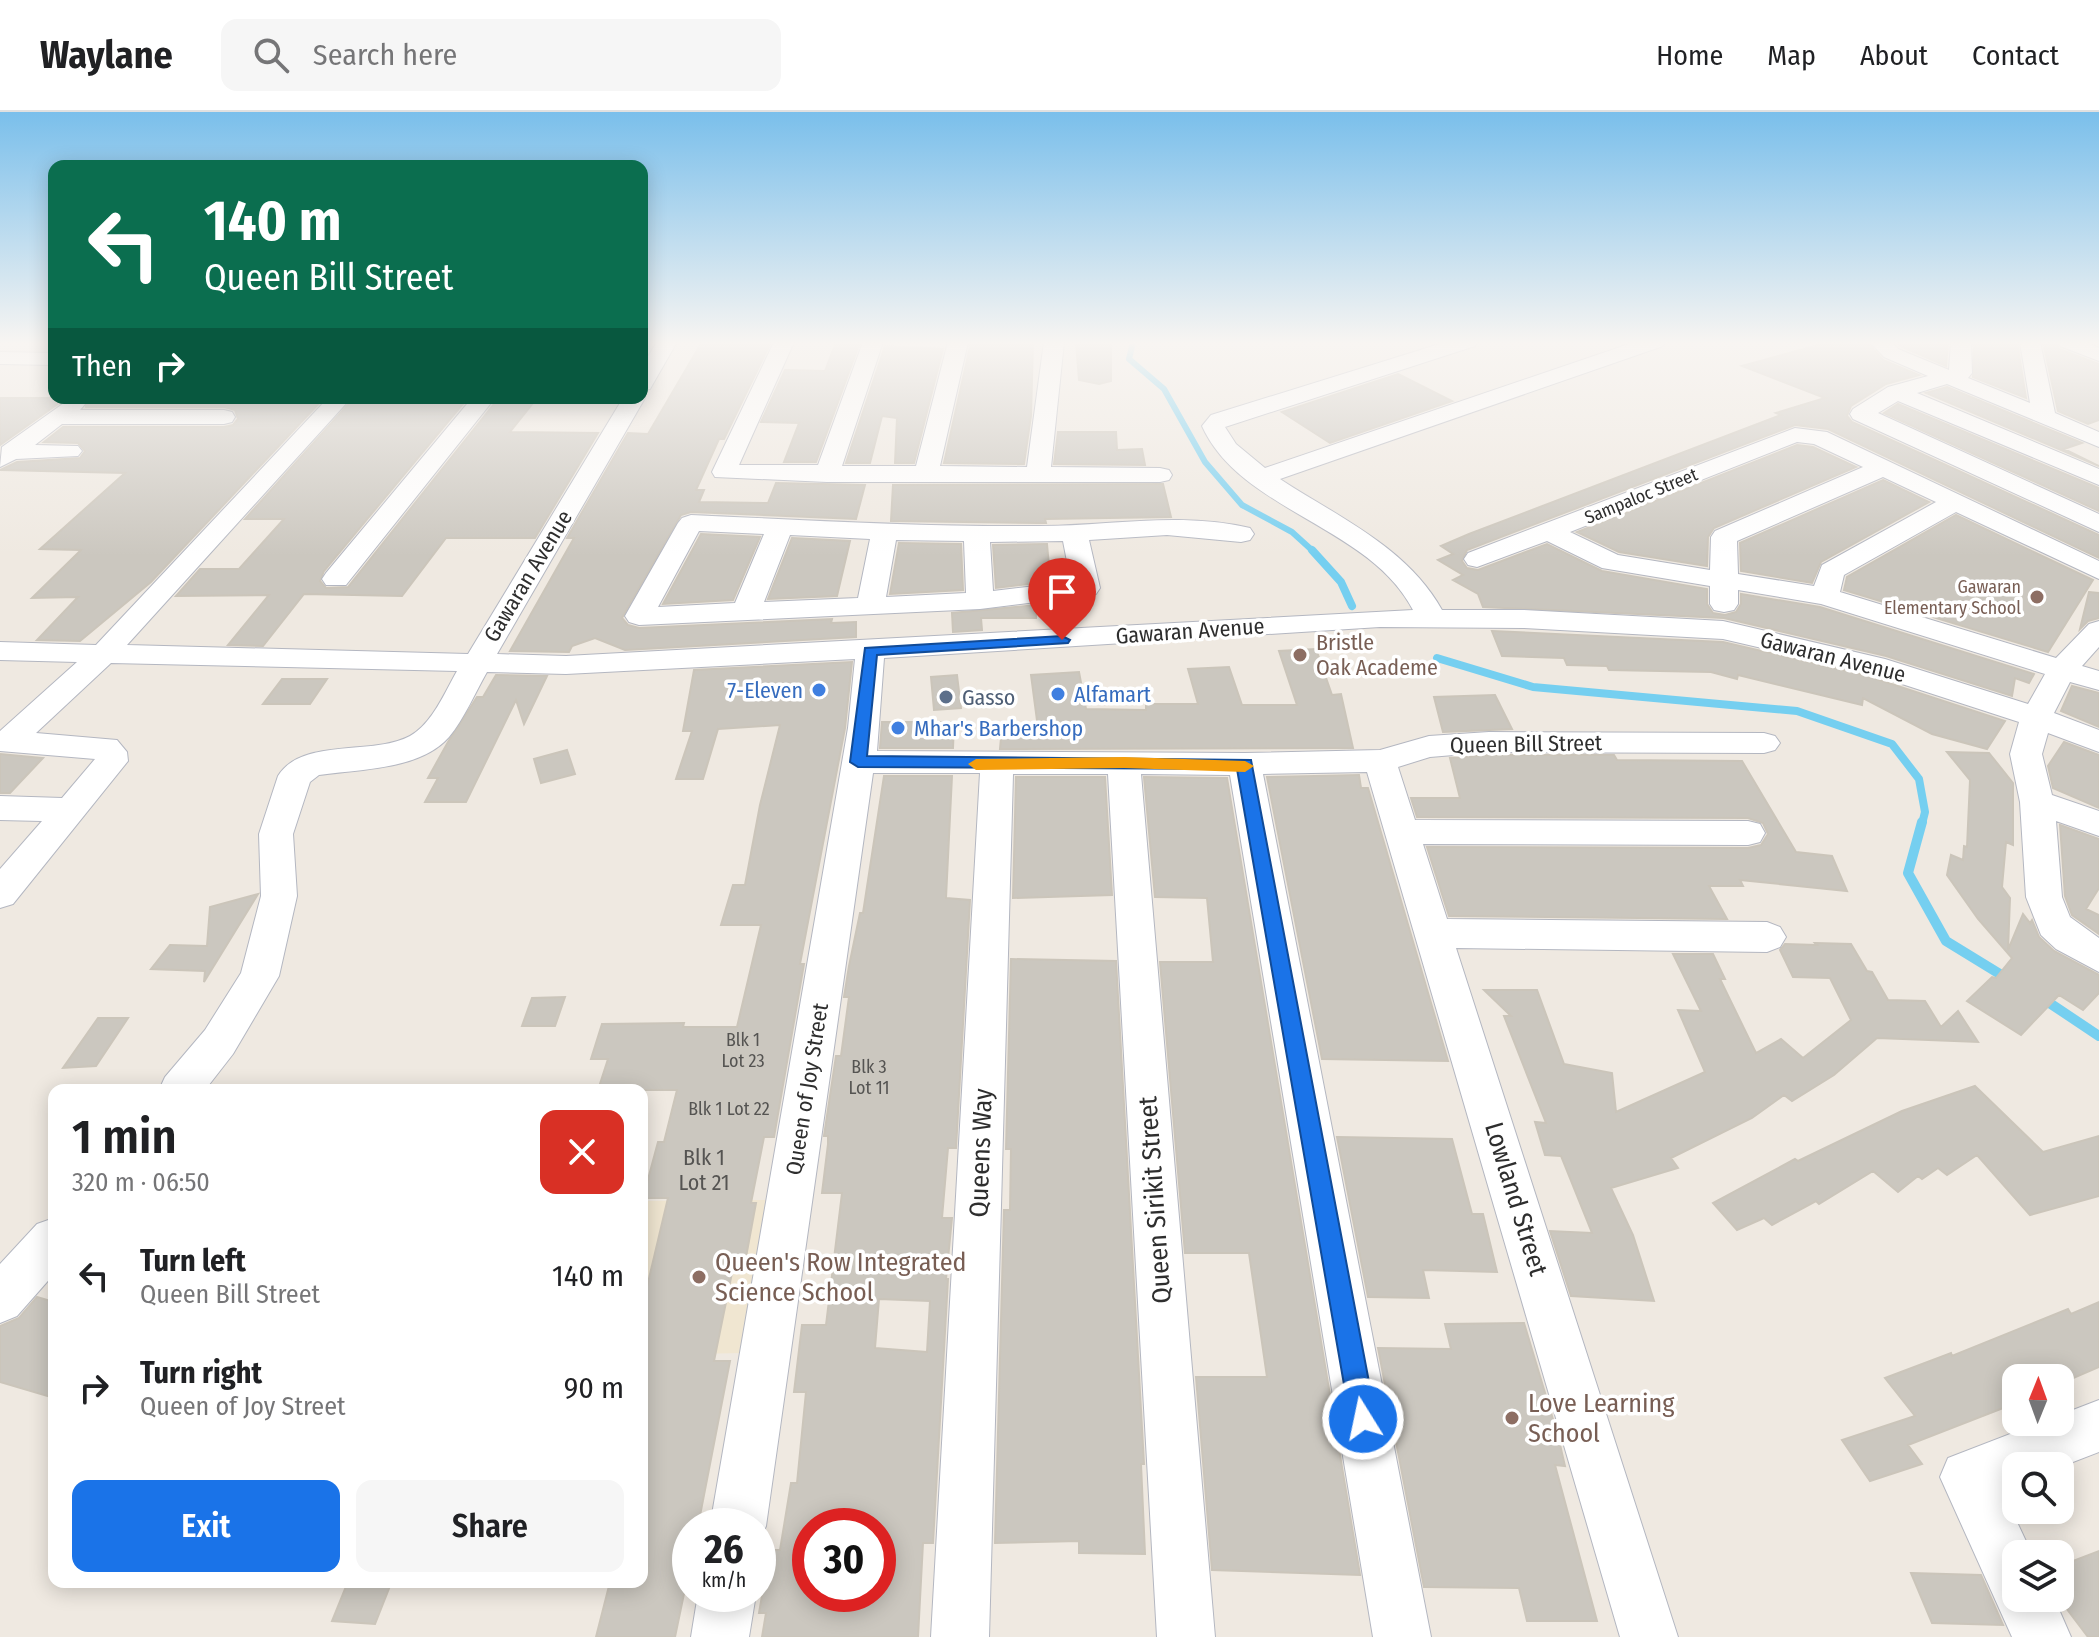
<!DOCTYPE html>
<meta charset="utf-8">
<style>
:root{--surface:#fff;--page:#f6f6f6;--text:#202124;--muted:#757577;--line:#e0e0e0;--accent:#1a73e8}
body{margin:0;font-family:"Fira Sans Condensed",sans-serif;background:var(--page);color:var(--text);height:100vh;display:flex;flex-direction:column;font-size:30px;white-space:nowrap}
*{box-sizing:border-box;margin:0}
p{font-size:26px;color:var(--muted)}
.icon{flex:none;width:44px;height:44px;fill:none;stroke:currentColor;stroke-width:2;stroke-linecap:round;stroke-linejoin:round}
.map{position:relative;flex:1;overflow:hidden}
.sheet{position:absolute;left:48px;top:972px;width:600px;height:504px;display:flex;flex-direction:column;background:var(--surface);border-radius:16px;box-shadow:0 4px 20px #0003}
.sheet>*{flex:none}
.hud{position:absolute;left:48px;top:48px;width:600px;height:244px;border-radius:16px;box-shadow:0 4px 20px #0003;background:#0b6e4f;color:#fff;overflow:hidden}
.needle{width:52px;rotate:1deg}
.fabs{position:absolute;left:2002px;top:1252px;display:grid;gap:16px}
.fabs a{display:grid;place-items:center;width:72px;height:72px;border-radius:16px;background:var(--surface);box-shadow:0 4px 20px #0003;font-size:40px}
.speed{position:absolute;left:672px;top:1396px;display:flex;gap:16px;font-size:40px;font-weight:700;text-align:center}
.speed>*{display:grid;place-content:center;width:104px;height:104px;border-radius:50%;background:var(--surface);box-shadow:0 4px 20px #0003;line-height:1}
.speed small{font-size:20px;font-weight:400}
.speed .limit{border:12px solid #d22;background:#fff;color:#111}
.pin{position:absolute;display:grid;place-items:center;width:68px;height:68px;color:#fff;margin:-82px -34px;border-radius:50% 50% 50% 0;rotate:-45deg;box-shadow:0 0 8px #0007}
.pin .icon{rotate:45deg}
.me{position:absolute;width:88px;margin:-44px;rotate:350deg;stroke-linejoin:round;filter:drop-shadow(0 0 6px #0008)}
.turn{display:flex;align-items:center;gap:28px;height:168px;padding:0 24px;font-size:36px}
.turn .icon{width:104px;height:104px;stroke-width:2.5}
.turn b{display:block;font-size:56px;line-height:68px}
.then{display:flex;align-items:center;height:76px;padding:0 24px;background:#0003;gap:16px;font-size:30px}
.round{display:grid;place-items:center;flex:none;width:84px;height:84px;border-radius:16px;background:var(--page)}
.overview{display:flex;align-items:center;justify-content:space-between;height:136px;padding:0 24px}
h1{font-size:48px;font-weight:600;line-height:60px}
.primary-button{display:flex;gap:16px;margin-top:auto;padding:16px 24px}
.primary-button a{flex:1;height:92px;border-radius:16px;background:var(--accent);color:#fff;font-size:32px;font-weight:600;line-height:92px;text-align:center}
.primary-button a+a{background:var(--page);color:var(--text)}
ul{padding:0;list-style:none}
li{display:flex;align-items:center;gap:24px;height:112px;padding:0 24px}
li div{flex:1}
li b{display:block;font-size:30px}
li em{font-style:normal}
header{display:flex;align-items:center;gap:48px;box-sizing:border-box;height:112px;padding:0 40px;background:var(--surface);border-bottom:2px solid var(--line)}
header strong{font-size:38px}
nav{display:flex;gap:44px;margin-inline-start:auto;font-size:28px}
.search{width:560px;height:72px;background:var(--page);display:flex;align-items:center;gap:20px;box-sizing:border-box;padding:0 28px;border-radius:16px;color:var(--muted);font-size:30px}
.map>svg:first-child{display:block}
.education{fill:#f0e6d1}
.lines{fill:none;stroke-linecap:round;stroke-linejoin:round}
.stream-far2{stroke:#75cff0;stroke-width:6}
.stream-far1{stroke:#75cff0;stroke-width:8}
.stream{stroke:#75cff0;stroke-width:10}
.building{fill:#cbc7bf;stroke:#cbc5ba;stroke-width:2;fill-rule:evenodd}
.minor-casing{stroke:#b4b7c1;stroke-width:2}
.minor{fill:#fff;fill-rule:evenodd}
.route{fill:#1a73e8;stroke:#114b97;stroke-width:2}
.slow{fill:#f59e0b}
.education-dot{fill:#8d6e63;stroke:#fff;stroke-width:3}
.shop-dot{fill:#3f7fe0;stroke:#fff;stroke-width:3}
.service-dot{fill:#5c6f8a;stroke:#fff;stroke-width:3}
.labels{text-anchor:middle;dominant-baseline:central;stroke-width:7;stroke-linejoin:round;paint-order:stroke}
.far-street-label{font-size:18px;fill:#2e2e2e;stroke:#fff}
.far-education-label{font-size:18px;fill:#785e54;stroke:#fff;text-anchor:end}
.number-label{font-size:18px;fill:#555452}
.street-label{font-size:22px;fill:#2e2e2e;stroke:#fff}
.education-label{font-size:22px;fill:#785e54;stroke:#fff;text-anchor:start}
.shop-label{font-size:22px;fill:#366cbe;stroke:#fff;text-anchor:start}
.service-label{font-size:22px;fill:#4e5e75;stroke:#fff;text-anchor:start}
.near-number-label{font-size:22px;fill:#555452}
.near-street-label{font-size:26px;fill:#2e2e2e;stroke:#fff}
.near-education-label{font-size:26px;fill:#785e54;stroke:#fff;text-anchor:start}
</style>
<header>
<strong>Waylane</strong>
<div class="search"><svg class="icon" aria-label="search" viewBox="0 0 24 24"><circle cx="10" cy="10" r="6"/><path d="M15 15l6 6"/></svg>Search here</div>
<nav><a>Home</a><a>Map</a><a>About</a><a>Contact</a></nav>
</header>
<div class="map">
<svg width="2099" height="1525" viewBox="0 0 2099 1525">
<rect width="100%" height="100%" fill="#efe9e1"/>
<!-- education -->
<path class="education" d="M769,1088L744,1241L642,1243V1089Z"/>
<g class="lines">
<!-- stream-far2 -->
<path class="stream-far2" d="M1133,230L1129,247L1164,277L1205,350L1242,393L1292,420L1314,440"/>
<!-- stream-far1 -->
<path class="stream-far1" d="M1312,438L1341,470L1352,494
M1437,546L1533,575L1797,599L1892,632L1919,667L1925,700L1922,712"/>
<!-- stream -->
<path class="stream" d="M1922,710L1908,761L1946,829L2008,867
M2042,886L2099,924"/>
</g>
<!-- building -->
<path class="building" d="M702,230H771L724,327H719L696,378H704L699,390L768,391L776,371L865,373L856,407L691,400L681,403L622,506L628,513L639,516L832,507L831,511L856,510V525L625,538L595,526L572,534L569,540L510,539L574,426H567L628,321L648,322Z
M836,230H860L816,350H784L799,311L761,310L785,258L825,259Z
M971,230H1033L1031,304L1024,352L944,351Z
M1076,230H1111V269L1099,272L1079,268Z
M1818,230H1867L1883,248L1919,263L1886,272L1851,294L1847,304L1852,310L2099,423V446L1828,317L1795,313L1467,438L1462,449L1467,456L1478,458L1547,432L1602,459L1707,477V492L1713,501L1725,503L1736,500L1741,492V482L1820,495L2034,562L2029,571L2015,566L2012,584L1886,544L1724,506L1483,495L1478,482L1453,468L1463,463L1438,448L1453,442L1441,434L1469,422L1781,303L1776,301L1825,286L1742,254L1818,233Z
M1896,230H1948L1946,254L1900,234Z
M1974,230H2017L2026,286L1973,265Z
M2043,230H2054L2059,237L2099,252V308L2088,312L2058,299Z
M885,234L943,237L914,351H895L897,306L882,304L870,351H846Z
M1398,262L1452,289L1330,331L1282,300Z
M1947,275L2082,331L2064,337L2099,354L1926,281Z
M0,286H66L0,333Z
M85,286H324L151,470L80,529L37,528L78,485L32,486L81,438L40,437L125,361L0,358L17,350L80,346L85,339L78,331L44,330L63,315H224L233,313L238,307L235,298L225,295H86Z
M354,286L467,287L324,459L320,469L326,476L348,475L498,287L533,291L510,320L598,321L535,426H446L402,484L304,482L263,534L228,533L269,483L176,484L200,457H239L284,407H245Z
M1898,292L2099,376V399L1884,301Z
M1058,320H1116L1117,338L1142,337L1145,353L1054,352Z
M1797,333L1813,335L1856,355L1714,416L1708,425L1707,454L1619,440L1577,420Z
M1883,368L1929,390L1821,450L1812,471L1741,459L1740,431Z
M1163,372L1171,405L1045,407L1046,411H1038L891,409L893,373Z
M1956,403L2093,468L2048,540L1844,478L1847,465Z
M701,422L760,425L733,488L663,492Z
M792,426L850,429L837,484L768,487Z
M899,431L961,432L963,478L890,482Z
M1047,432L1050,465H1036V471L996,476L993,433Z
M2089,480L2099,481V506L2088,509L2080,517Z
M1036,493V506H981L982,518L953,520L952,501Z
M1492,519L1723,530L1864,563L2005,609L1987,637L1932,622L1863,586L1862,593L1738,563L1737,567L1711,560L1609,558L1607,554L1567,553L1564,546L1502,544Z
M1316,537L1332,583L1341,582L1353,636L1000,637L1002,615L1038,616L1031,563L1079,560L1086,597L1146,598V592H1198L1188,557L1229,555L1242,593H1297L1279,539Z
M852,550L845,616L800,852H804L774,1025H764L751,1091H756L744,1156H733L714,1249H730L698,1414H690V1453L675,1525H596L610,1470H642V1196L668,1086H643L658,1030H664L677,978H598L608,947H591L602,912L684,911L683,915H737L761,813H721L733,773H745L760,693L780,613L718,617L703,667H676L692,619H683L694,558Z
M496,563L547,564L524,612L516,588L466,690H425L438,666H428L448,630L477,585H483Z
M957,563L961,596L934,598L931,565Z
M282,567H327L310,592H263Z
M2072,574L2099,581V615L2061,599Z
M1495,583L1512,617L1443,620L1434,585Z
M882,610H954L953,636H880Z
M2064,630L2099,643V696L2053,676L2048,654Z
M567,638L575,662L541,671L534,647Z
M1947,640L1989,641L2013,671V733L2006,730L2002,775L2010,786L2008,838L2023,802L2030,811L2032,808L2039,825L2054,839L2099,863V881L2083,898L2059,883L2021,923L1967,889L1992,865L1996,866L2012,846L1978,807L1947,763L1951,743L1963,748L1964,734L1967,735L1970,668Z
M0,642L43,646L10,681H0Z
M1489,643H1614L1617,648L1742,649L1796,740L1832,744L1847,779L1740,768L1743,774H1709L1727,807L1449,804L1427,735L1748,736L1761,733L1768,722L1763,711L1748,706L1417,705L1411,686H1460L1450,646Z
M1359,663L1361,676H1368L1448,949L1322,947L1267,665Z
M884,664H952L946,786L970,788L956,1036H948L942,1106H952L946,1167H948L933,1431H923L918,1525H762L766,1501H759L770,1438H780L791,1371H797L806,1280H794L802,1213H826L842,1081H822L828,1032V1024H824L836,944H841L849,885H844L849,854L860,801H863ZM879,1187L930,1189L927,1240L875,1236ZM810,1414H878V1482H810Z
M1016,665H1105L1112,783L1013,786Z
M1144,665L1227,666L1360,1463L1212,1458L1196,1265H1267L1249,1141H1185L1160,850H1213L1207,786L1155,785Z
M2060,713L2099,727V776L2086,797L2099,803V822L2072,803L2065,784Z
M258,782L204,870L205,859L151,857L170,833L207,834L210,795Z
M1815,831L1851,832L1867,859L1872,860L1888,888L1925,889L1941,915L1958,899L1978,930L1877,926L1834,963L1792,989L1784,983L1752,1006L1671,1046L1678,1056L1611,1076L1633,1123L1654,1189L1571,1184L1550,1119L1592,1121L1561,1044L1545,1043L1535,1010L1546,1011L1504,904H1511L1484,878H1537L1564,952L1612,961L1616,1000L1705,960L1678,898L1701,899L1673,842H1713L1725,867H1720L1756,941L1781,927L1803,946L1851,908L1830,866L1793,865L1780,838L1785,832L1817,833Z
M1011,847L1116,849L1144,1352H1141L1145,1442L1079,1441V1429L995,1431L1004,1098H1010L1011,1037H1006Z
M565,885L555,914H522L532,886Z
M98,906H128L96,954L63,956Z
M1975,974L2043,1040L2099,1024V1084L2030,1103L1977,1043L1947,1063L1938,1056L1922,1067L1918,1064L1898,1080L1873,1059L1819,1092L1816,1089L1772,1113L1764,1106L1737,1118L1713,1091L1795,1047L1798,1049L1902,999Z
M1337,1025L1452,1027L1472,1102H1483L1497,1160L1423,1158L1429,1186L1368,1185Z
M37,1185L54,1190V1286L0,1270V1214L19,1206Z
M2099,1190V1255L2064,1270L2060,1266H2016V1291L1908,1333L1922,1352L1870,1369L1842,1328L1915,1304L1885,1266L1951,1241L1952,1244L2068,1197L2071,1202Z
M1524,1211L1558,1324L1565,1354L1555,1353L1597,1509H1527L1519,1476L1424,1475L1378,1236L1451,1237L1445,1212Z
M2099,1439V1525H2088L2060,1488V1454Z
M1911,1461L1981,1463L2003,1513L1932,1511Z
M347,1472L390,1474L375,1512L332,1509Z"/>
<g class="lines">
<defs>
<path id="minor" d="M657,230H677L650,277L642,278V254Z
M774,230H794L739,353H818L863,230H883L842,354H916L948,230H968L940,354L1027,355L1044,230H1064L1051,355L1160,356L1169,358L1172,363L1169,368L1160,370H827L715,365L712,360Z
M1446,230H1478L1475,234L1225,315L1236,332L1265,356L1635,230H1666L1663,234L1280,367C1338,405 1407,435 1442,498H1524L1723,509L1885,547L2028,592L2045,562L1821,492L1738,478V492L1734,498L1724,500L1714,498L1710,492V474L1602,456L1547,429L1477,455L1468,453L1464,447L1468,441L1795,316L1827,320L2099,449V467L1956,400L1844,463L1840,480L2056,546L2089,512L2099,509V535L2082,554L2099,559V578L2070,570L2054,601L2099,618V640L2048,621L2042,642L2052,683L2099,699V724L2056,709L2062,785L2070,805L2099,826V860L2056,837L2041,823L2026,785L2020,690L2010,642L2019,610L1865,560L1723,527L1524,516L1380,515L884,546L877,639L1245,641L1380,638L1429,624L1489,620L1764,621L1775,624L1780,631L1775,638L1764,641L1489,640L1430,645L1398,655L1415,708L1748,709L1760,712L1765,721L1760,730L1748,733L1423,732L1447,807L1767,810L1780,815L1786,825L1780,835L1767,840L1456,836L1678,1525H1620L1367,660L1263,662L1431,1525H1373L1230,663L1141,662L1215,1525H1157L1108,662H1013L989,1525H931L980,661H873L766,1414L758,1432V1414H710L848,616L855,547L566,562L487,560C475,581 464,607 449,625C420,658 360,657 319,663L310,670L293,722L297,784L279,864L233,942L205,978H159L165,965L205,918L241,861L261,784L259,722L278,664C302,625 373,644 410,624C432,612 445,580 457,559L111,551L36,621L117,628L127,640L128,649L13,792L0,796V757L42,709L0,708V684L62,686L95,647L0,639V619L77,550L0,548V530L96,533L328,286H351L127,533L468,542L623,286H642V282L645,286L497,542L566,544L1413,498C1369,413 1241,400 1202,314L1211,303ZM1797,330L1814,332L1863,355L1715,419L1711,425L1710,458L1618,443L1570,420ZM1883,365L1936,390L1822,453L1814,474L1738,462L1737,429Z
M1870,230H1892L1898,237L1949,258L1951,230H1971L1972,261L1968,266L2030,291L2020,230H2040L2055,301L2099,320V335L1947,272L1917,281L2099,357V373L1898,289L1878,301L2099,402V420L1853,307L1850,302L1853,297L1888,275L1928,264L1884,245Z
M2057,230H2086L2099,236V249L2060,234Z
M0,240L54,241V253L0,252Z
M71,286L82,287L85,292L80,298H224L232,300L235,305L232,310L224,312H62L35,333L78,334L82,339L78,344L16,347L0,355L2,335Z
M472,286H495L346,473H326L322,467L326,461Z
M691,403C807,408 922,415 1038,414C1109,414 1180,399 1250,416L1254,422L1250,428L1241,430L1167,423L1089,428L1100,476L1096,482L1086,484L980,497L639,513L629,510L625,504L678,411L682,406ZM699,419L764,422L735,491L658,495ZM790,423L870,427L858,486L764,490ZM896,428L964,429L966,481L886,485ZM1063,429L1071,470L993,479L990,430Z
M54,1106V1162L17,1204L0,1211V1152L37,1112Z
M2099,1288V1340L2060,1355L2016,1354V1373L2002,1378L2032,1442H2016V1486H2054L2071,1525H2012L1940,1365L1948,1346L2041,1310H2060V1303Z
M698,1482H756L749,1525H691Z"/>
</defs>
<!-- minor casing -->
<use href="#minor" class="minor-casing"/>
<!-- minor -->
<use href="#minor" class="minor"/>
</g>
<!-- sky -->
<linearGradient id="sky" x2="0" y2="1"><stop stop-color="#7abfeb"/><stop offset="0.52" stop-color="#f8f5f2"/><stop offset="1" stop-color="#f8f5f2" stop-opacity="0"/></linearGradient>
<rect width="2099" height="444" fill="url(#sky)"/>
<!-- route -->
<path class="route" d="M1062,524L1070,528L1068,531L877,543L867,644L1251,648L1376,1307L1372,1316L1363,1320L1354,1316L1350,1307L1237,657L858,655L850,650L865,536Z"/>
<!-- slow -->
<path class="slow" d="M1124,645L1245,649L1254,654L1245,660L1124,656L976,658L968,652L976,647Z"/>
<!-- markers -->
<g class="education-dot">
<circle cx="2037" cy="485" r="8"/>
<circle cx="1300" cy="543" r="8"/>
<circle cx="699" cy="1165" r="8"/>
<circle cx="1512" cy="1306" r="8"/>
</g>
<g class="shop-dot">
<circle cx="819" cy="578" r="8"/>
<circle cx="1058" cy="582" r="8"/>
<circle cx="898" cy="616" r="8"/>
</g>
<circle class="service-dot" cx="946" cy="585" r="8"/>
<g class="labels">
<!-- far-street labels -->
<g class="far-street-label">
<text transform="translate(1641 384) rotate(-22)">Sampaloc Street</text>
</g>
<!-- far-education labels -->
<g class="far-education-label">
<text x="2021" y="475">Gawaran<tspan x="2021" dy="21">Elementary School</tspan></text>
</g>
<!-- number labels -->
<g class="number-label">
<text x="743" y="928">Blk 1<tspan x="743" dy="21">Lot 23</tspan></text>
<text x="869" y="955">Blk 3<tspan x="869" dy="21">Lot 11</tspan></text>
<text x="729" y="997">Blk 1 Lot 22</text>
</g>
<!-- street labels -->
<g class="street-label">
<text transform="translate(528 464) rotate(-59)">Gawaran Avenue</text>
<text transform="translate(1190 519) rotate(-4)">Gawaran Avenue</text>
<text transform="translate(1833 545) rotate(14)">Gawaran Avenue</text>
<text transform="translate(1526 632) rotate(-1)">Queen Bill Street</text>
<text transform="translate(807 977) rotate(-81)">Queen of Joy Street</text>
</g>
<!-- education labels -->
<g class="education-label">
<text x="1316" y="530">Bristle<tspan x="1316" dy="25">Oak Academe</tspan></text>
</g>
<!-- shop labels -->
<g class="shop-label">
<text x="803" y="578" text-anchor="end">7-Eleven</text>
<text x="1074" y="582">Alfamart</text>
<text x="914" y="616">Mhar's Barbershop</text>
</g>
<!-- service labels -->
<g class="service-label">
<text x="962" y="585">Gasso</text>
</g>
<!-- near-number labels -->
<g class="near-number-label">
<text x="704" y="1045">Blk 1<tspan x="704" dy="25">Lot 21</tspan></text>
</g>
<!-- near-street labels -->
<g class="near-street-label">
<text transform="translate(981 1041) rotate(-88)">Queens Way</text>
<text transform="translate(1516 1087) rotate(73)">Lowland Street</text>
<text transform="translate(1155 1088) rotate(-94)">Queen Sirikit Street</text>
</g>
<!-- near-education labels -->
<g class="near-education-label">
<text x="715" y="1150">Queen's Row Integrated<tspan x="715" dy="30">Science School</tspan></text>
<text x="1528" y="1291">Love Learning<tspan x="1528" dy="30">School</tspan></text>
</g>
</g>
</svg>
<div class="fabs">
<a><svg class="needle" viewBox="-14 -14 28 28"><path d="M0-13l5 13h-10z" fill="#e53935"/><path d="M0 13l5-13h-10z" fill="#757577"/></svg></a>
<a><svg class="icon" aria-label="search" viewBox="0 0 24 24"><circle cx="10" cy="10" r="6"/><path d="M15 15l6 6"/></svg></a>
<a><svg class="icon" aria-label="layers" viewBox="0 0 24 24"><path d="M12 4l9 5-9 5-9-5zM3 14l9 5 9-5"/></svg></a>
</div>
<div class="speed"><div>26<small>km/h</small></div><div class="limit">30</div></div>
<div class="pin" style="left:1062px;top:528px;background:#d93025"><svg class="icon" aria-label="arrive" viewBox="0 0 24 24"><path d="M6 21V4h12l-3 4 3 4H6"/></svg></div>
<svg class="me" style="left:1363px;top:1307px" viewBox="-20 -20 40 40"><circle r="17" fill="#1a73e8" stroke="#fff" stroke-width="3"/><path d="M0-11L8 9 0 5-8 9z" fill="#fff"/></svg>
<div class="hud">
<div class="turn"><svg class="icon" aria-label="left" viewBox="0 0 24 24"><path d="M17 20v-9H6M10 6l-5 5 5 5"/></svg><div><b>140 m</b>Queen Bill Street</div></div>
<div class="then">Then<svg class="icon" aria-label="right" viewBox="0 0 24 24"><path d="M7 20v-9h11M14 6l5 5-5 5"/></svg></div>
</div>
<section class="sheet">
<div class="overview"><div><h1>1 min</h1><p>320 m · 06:50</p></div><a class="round" style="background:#d93025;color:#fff"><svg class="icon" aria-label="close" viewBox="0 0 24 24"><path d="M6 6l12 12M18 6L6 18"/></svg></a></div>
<ul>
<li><svg class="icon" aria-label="left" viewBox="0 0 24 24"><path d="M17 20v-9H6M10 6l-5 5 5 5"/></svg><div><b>Turn left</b><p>Queen Bill Street</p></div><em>140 m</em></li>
<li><svg class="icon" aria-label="right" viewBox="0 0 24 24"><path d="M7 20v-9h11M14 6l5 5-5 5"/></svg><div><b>Turn right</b><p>Queen of Joy Street</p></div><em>90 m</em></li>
</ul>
<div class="primary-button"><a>Exit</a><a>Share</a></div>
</section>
</div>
